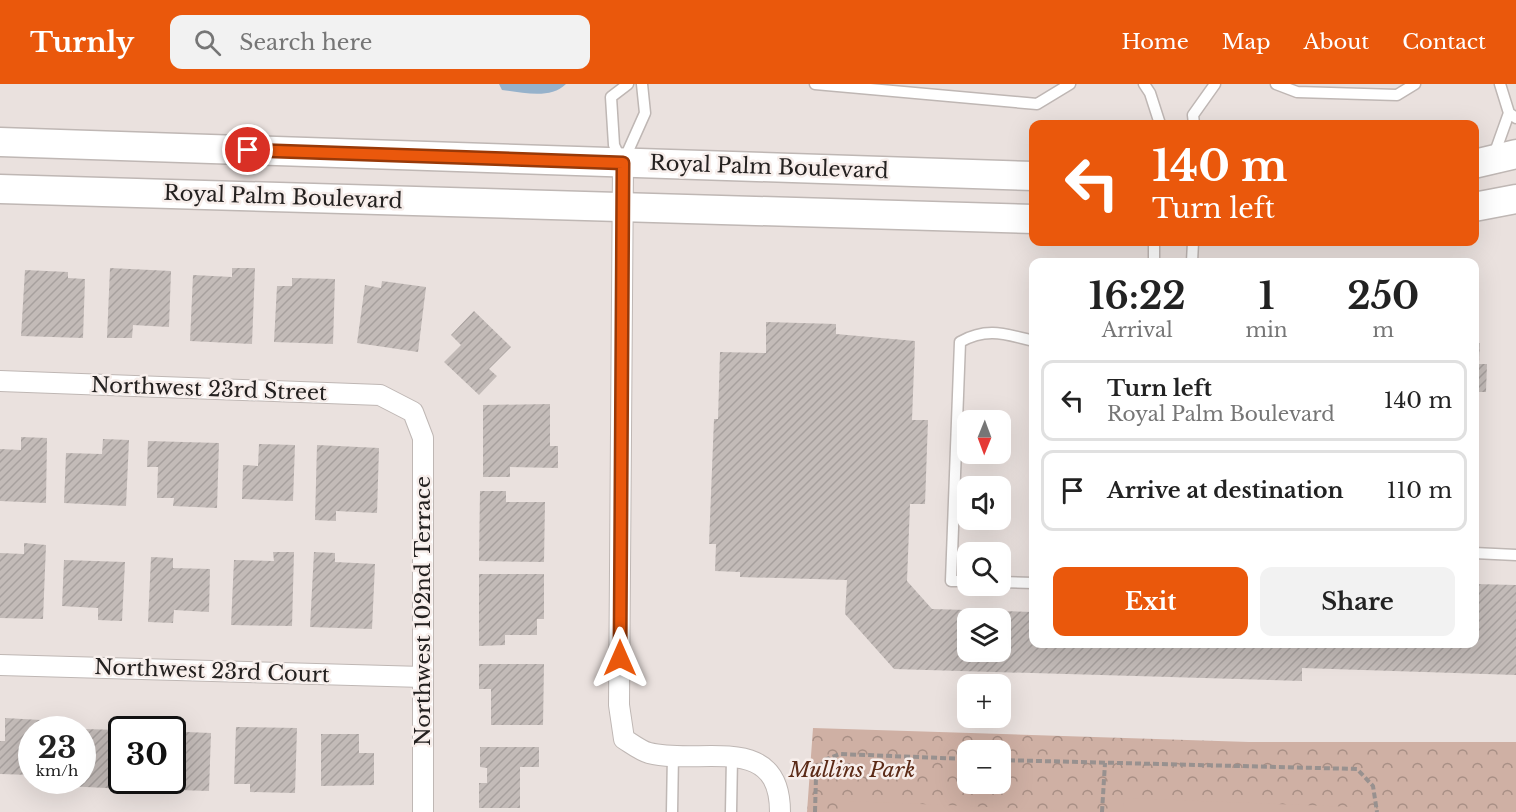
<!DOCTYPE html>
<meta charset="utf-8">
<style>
:root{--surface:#fff;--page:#f2f2f2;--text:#222;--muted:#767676;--line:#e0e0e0;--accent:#ea580c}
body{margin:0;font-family:"Libre Baskerville",serif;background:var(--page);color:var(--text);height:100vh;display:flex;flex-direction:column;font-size:22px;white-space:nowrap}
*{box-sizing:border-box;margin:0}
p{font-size:20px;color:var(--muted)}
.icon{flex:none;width:33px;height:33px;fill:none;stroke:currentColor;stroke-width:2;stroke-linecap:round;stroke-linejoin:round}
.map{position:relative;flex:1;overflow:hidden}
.details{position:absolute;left:1029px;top:174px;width:450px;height:390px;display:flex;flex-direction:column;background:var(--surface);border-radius:12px;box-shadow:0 6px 24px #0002}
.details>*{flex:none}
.hud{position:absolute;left:1029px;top:36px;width:450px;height:126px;border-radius:12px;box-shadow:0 6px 24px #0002;background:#ea580c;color:#fff;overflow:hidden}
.needle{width:39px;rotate:181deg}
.controls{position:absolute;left:957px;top:326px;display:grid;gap:12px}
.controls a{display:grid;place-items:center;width:54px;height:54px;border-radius:12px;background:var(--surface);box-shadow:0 6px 24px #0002;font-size:30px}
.speed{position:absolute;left:18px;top:632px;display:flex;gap:12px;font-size:30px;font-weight:700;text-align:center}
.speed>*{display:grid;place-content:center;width:78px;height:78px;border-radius:50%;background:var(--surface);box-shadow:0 6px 24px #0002;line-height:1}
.speed small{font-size:15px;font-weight:400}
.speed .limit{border:3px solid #111;border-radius:9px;background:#fff;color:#111}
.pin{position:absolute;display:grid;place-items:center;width:51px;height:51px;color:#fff;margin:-26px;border:3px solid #fff;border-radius:50%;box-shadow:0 2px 6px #0007}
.me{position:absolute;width:66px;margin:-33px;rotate:0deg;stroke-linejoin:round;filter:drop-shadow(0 0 4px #0008)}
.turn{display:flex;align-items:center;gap:21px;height:126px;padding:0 24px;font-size:27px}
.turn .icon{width:78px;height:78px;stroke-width:2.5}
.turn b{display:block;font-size:42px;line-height:51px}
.eta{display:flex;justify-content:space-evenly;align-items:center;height:102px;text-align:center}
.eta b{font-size:36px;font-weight:800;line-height:42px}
.action{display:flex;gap:12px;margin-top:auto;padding:12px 24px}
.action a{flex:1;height:69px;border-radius:12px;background:var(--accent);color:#fff;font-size:24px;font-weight:800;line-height:69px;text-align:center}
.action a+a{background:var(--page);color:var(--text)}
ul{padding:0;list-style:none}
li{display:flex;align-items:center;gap:18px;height:81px;margin:0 12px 9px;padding:0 12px;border:3px solid var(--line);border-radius:12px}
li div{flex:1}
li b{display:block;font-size:22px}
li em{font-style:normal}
header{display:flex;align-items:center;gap:36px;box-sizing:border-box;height:84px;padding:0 30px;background:var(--accent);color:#fff}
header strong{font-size:28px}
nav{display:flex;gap:33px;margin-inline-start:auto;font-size:21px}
.search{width:420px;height:54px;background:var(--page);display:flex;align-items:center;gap:15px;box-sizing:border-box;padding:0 21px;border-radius:12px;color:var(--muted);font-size:22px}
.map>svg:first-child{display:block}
.park{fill:url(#park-crowns);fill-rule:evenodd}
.garden{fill:#cfb0a4}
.water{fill:#96b2cb}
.building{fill:url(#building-hatch);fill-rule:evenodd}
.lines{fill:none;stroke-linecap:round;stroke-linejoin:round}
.service-casing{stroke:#bfb7b4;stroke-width:13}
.minor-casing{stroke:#bfb7b4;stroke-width:22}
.secondary-casing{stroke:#bfb7b4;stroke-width:31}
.path{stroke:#98918f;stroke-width:4;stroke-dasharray:6 3;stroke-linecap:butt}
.service{stroke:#fff;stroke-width:10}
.minor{stroke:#fff;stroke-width:20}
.secondary{stroke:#fff;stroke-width:28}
.route-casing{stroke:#983908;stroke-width:15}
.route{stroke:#ea580c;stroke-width:10}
.labels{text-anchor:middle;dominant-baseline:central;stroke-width:5;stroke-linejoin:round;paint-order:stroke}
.street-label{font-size:21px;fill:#242120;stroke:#f7eeeb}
.park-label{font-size:21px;font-style:italic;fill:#5b2a16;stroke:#f7eeeb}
</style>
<header>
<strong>Turnly</strong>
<div class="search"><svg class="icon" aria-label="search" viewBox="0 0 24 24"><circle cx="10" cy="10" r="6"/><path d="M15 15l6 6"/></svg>Search here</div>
<nav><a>Home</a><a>Map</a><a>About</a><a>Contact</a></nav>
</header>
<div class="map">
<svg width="1516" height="728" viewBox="0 0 1516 728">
<defs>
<pattern id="park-crowns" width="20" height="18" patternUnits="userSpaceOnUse" patternTransform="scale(1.5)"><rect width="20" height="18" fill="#cfb0a4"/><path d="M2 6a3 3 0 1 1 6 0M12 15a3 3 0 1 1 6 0" fill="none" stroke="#a88f85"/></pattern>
<pattern id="building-hatch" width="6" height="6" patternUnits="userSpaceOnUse" patternTransform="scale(1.5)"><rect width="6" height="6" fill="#c3bbb8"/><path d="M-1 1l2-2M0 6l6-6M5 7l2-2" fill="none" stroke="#a7a09e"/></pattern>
</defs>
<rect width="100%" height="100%" fill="#eae1de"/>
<!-- park -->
<path class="park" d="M813,644L1249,658H1516V728H807ZM968,666H1000V699H968Z"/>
<!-- garden -->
<path class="garden" d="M1124,714L1355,723V728H1123Z
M850,717L1080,727V728H850Z"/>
<!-- water -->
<path class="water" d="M499,0H566C550,16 522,8 502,6Z"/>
<!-- building -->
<path class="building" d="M110,184L171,187L169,243L133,241L132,254H107Z
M232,184H255L252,260L190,257L193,191L232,193Z
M25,186L68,188V194L85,195L83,254L21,252Z
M292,194L335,195L333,260L274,258L277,202H292Z
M382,197L426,203L418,268L357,259L365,201L381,204Z
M474,227L511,263L489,285L497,292L479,311L444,278L461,261L451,251Z
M766,238L836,240V250L915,257L912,336H928L925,420H910L907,497L932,525L1034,528V560H1474V500L1516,501V591L1302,584V597L894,585L845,530L847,496L740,493V488L715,487L716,460H709L714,335H718L720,268L766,269ZM968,534H1000V567H968Z
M1474,259H1480L1479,280H1487L1486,308H1478V314H1474Z
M550,320V362H558V384L510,383V393H483V321Z
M21,353L47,354L46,419L0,417V365L21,366Z
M103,355L129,356L126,422L64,419L66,369L102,370Z
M148,357L219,359L217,424L173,422L174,414H157L158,383H147Z
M259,360L295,361L293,417L242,415L243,381L258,382Z
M317,361L379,364L377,429L336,427V437L315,436Z
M480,407H506V418H545L544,478L479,477Z
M24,459L46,461L43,535L0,534V469L24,470Z
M273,468H294L292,542L231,541L234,476L274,477Z
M314,468L335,469V478L375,480L372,545L310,543Z
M151,473L173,474V484L210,485L209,528L174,526L173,539L148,538Z
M64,476L125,478L122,537L98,536V524L62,522Z
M479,490H544V535H537V551H505V561L479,562Z
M479,580H544L543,641H491V605H479Z
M5,634L41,636V645H32V691L0,690V657H5Z
M236,643L297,644L295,709L250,708V700H234Z
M82,645L122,646V696H126V705L66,702V696H82Z
M186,648L211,649L209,707L148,705V696H172V653L186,654Z
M321,650H359V669H374V701L321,702Z
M480,663H539V683H520V724H479V699H487V684L480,683Z"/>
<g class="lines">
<defs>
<path id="service" d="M815,0L1037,20L1070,0
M1144,0L1150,9L1160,40
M1276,0L1297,8L1397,11L1415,0
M1500,0L1509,29L1516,34
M1194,40L1193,31L1215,0
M1494,71L1509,29
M621,76L614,61L611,13L628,0
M624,76L645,29L642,0
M1154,178V158
M1192,178L1193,158
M1474,469L1516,471
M968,497H951L960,258C987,243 1005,250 1034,257
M1000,498L1034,499
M672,728L673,670
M731,728L732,673"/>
<path id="minor" d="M623,79L619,621L624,655C632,660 641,667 649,669C700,682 780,647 780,728
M0,297L380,311L413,328L423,354V728
M0,581L423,593"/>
<path id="secondary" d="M0,58L1034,92
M1474,80L1516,70
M0,105L1034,135
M1474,123L1516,115"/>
</defs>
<!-- service casing -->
<use href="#service" class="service-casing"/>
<!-- minor casing -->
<use href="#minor" class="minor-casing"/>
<!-- secondary casing -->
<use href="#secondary" class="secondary-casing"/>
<!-- path -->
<path class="path" d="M1000,676L1357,685L1373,702L1377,728
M815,728L816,693L824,676L840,670L968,675
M1102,728L1105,679"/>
<!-- service -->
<use href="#service" class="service"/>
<!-- minor -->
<use href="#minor" class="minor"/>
<!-- secondary -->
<use href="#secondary" class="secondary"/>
</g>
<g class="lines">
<defs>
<path id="route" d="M248,66L623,79L620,574"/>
</defs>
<!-- route casing -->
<use href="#route" class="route-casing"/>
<!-- route -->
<use href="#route" class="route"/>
</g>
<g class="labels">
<!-- street labels -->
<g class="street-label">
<text transform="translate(769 83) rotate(2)">Royal Palm Boulevard</text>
<text transform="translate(283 113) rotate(2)">Royal Palm Boulevard</text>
<text transform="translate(209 305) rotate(2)">Northwest 23rd Street</text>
<text transform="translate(423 527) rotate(-90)">Northwest 102nd Terrace</text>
<text transform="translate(212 587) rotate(2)">Northwest 23rd Court</text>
</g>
<!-- park labels -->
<g class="park-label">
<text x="852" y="686">Mullins Park</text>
</g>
</g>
</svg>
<div class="controls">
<a><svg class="needle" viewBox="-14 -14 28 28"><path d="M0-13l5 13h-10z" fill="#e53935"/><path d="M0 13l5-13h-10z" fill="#767676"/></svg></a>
<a><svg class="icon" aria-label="sound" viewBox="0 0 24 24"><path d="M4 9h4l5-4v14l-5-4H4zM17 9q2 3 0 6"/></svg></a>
<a><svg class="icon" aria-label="search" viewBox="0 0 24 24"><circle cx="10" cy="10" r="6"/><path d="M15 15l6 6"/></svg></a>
<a><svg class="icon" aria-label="layers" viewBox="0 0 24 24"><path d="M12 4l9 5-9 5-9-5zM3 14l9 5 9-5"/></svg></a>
<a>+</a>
<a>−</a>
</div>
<div class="speed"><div>23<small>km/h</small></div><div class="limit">30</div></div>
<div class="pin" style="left:248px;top:66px;background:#d93025"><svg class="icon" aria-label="arrive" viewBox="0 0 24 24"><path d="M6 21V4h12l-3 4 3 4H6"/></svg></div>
<svg class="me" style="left:620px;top:574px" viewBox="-20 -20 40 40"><path d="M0-17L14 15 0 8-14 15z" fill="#ea580c" stroke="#fff" stroke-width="4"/></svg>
<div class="hud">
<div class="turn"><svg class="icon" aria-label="left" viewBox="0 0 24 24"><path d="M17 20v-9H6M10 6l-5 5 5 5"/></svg><div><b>140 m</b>Turn left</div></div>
</div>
<section class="details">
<div class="eta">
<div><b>16:22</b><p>Arrival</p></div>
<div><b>1</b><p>min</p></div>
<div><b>250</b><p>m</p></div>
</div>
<ul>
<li><svg class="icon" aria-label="left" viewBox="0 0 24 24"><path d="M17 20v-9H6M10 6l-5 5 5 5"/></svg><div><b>Turn left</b><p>Royal Palm Boulevard</p></div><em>140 m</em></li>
<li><svg class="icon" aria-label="arrive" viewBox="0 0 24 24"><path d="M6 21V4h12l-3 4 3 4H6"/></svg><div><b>Arrive at destination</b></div><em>110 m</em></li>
</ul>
<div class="action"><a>Exit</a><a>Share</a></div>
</section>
</div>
